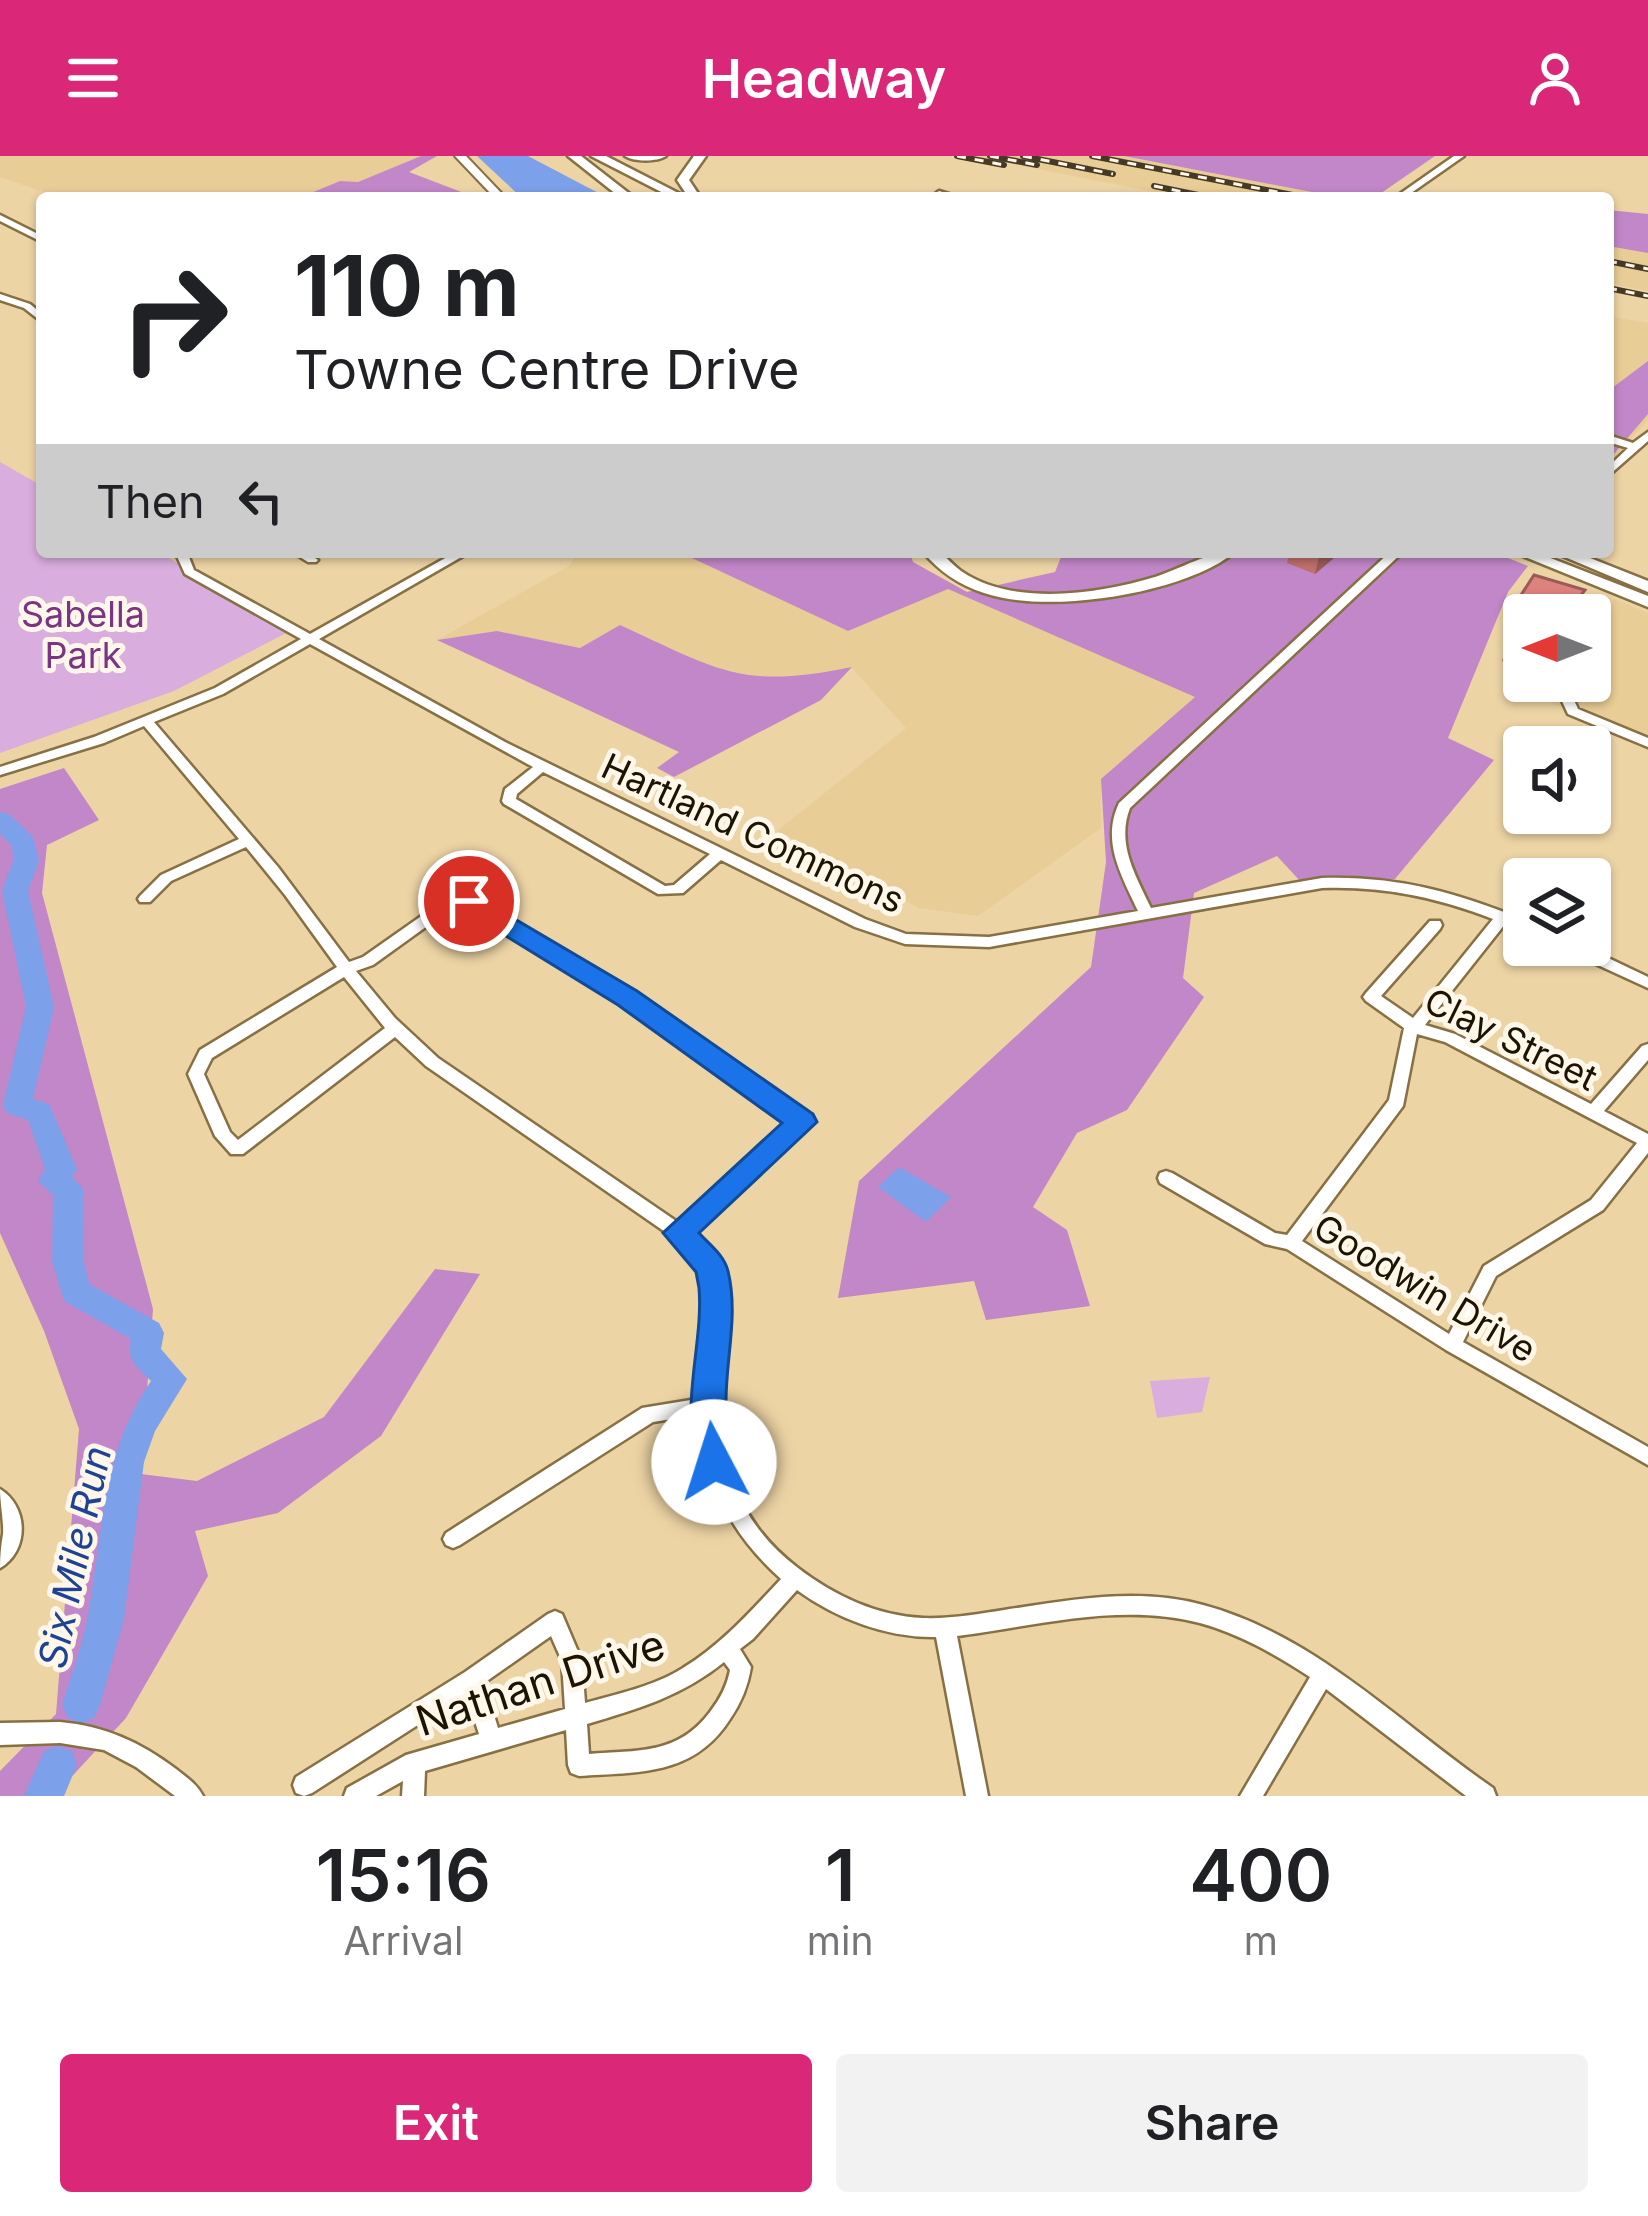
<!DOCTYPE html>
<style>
:root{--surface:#fff;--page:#f2f2f2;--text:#202124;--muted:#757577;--accent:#db2777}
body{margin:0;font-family:Inter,sans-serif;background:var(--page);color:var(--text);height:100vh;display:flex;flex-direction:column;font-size:45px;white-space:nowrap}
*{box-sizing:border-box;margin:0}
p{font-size:39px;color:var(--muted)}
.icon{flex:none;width:66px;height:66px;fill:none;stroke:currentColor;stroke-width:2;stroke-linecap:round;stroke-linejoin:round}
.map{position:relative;height:1640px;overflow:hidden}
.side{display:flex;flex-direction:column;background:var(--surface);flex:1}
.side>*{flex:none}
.top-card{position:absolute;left:36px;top:36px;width:1578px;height:366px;border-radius:12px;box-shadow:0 3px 9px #0004;background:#fff;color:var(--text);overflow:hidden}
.needle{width:78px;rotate:270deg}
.controls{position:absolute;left:1503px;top:438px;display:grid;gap:24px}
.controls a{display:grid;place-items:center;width:108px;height:108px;border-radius:12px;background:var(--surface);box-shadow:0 3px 9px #0004;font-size:60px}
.pin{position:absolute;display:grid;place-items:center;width:102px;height:102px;color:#fff;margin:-51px;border:6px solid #fff;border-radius:50%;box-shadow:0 3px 12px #0007}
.me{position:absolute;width:132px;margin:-66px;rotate:355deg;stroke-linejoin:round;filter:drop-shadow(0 0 9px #0008)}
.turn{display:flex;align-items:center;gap:42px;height:252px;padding:0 60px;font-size:54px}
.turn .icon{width:156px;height:156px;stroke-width:2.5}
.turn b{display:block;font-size:84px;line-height:102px}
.then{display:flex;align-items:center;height:114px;padding:0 60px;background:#0003;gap:24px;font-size:45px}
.eta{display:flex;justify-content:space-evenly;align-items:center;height:204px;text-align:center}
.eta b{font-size:72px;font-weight:600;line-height:84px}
.button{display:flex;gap:24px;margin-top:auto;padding:24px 60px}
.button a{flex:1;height:138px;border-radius:12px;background:var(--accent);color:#fff;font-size:48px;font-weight:600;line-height:138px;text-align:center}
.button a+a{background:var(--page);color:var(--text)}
header{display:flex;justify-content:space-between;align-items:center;height:156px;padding:0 60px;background:var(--accent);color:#fff;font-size:54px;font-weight:600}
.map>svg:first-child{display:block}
.built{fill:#e9cd96}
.green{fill:#daaddf}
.forest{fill:#c287c8}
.water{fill:#7ca0e9}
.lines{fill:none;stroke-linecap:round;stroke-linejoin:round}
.river{fill:#7ca0e9;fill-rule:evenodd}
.minor-casing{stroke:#867044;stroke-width:5}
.major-casing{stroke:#867044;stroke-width:4}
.highway-casing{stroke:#867044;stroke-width:5}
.minor{fill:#fff;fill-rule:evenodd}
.major{fill:#fff;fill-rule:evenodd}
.highway{fill:#fff;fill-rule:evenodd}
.rail-casing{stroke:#473a24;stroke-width:6}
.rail{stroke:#fff7e9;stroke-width:3;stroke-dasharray:9;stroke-linecap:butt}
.wall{fill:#bf706c}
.shaded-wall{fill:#9b5b58}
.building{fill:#de827e;stroke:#9b5b58;stroke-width:3}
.route{fill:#1a73e8;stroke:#114b97;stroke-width:3}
.labels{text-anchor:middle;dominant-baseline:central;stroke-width:10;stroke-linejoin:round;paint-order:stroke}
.park-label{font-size:36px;fill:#7b3484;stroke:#fff7e9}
.street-label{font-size:36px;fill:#1c1303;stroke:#fff7e9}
.water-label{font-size:39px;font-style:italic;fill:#1d4296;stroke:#fff7e9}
.near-street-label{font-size:42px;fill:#1c1303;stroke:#fff7e9}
</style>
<header><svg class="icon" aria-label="menu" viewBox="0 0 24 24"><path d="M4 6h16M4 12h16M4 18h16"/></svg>Headway<svg class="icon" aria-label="person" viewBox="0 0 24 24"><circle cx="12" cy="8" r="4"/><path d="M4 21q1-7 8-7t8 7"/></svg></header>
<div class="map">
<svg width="1648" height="1640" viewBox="0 0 1648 1640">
<rect width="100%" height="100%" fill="#edd4a5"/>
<!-- built -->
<path class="built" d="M0,0H421L358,26L340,25L298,42H61L0,21Z
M972,0H1124L1343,42H1184Z
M1608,90L1648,97V135L1608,127Z
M1608,160L1648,167V264L1608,308Z
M579,396H679L848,475L948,433L1196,541L1101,623V672L978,760L919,752L777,675L906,572L852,512L790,524L735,521L620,469L580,492L497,475L437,484L569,410Z
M1614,443L1648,457V588L1540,542L1553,525H1590V475Z"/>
<!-- green -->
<path class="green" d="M0,306L42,330V396H158L294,473L174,535L0,597Z
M1210,1221L1202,1256L1157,1262L1150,1225Z"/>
<!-- forest -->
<path class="forest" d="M421,0H437L409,16L477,42H299L340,25L358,26Z
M1124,0H1435L1374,42H1343Z
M1608,54L1648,58V97L1608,90Z
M1648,205V258L1608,305V235Z
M679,396H910L913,406L967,436L1055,416L1063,396H1493L1528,410L1508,436L1448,582L1494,604L1395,723L1301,726L1277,700L1194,737L1183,822L1204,841L1127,954L1077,977L1033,1051L1067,1074L1090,1150L986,1164L974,1125L838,1142L859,1025L1091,811L1106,706L1101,623L1195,541L948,433L848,475Z
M620,469C719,514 740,534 852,511L821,544L674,621L657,612L679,596L437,484L497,475L580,492Z
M64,612L99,664L47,689L42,737L153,1153L141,1318L197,1325L324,1261L435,1113L480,1118L381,1280L278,1357L195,1375L208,1420L126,1562L64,1629L62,1640H0V1615L56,1558L79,1273L44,1175L0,1077V633Z"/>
<!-- water -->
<path class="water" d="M477,0H528L608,42H522Z
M899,1011L951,1041L926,1066L878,1031Z"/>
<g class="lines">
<!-- river -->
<path class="river" d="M0,656L9,658L33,681L39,705L28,735L54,851L33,943L49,948L77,1013L72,1021L83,1033L84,1105L89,1128L159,1167L164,1177L161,1193L187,1223L155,1275L144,1306L124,1463L100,1549L94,1562L81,1568L68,1562L62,1549C71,1519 83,1489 88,1458C104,1372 100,1300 151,1225C137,1211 126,1204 131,1183L64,1145L52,1105L53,1039L38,1025L45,1013L28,964L7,957L3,949L26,851L2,735L13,705L12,690L0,678Z
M58,1590L72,1595L77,1609L64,1640H24L44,1595Z"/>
<defs>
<path id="minor" d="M1454,0H1464L1404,42H1394Z
M939,35L955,40L956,42L936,40L935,38Z
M0,59L42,80V86L0,65Z
M0,138L30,148L42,158V166L24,152L0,144Z
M1648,276V285L1608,320V311L1628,292L1608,286V279L1633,287Z
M175,396H187L194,414L310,478L456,396H470L319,483L505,586L865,763L906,778L989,781L1138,755C1121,719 1101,685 1119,647L1390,396H1403L1130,652C1116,688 1136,720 1151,752L1322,722C1397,720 1455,736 1524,764V775L1505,768L1425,869L1455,878L1591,948L1642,890L1648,888V904L1604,955L1648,978V997L1603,1054L1496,1120L1463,1186L1648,1291V1309L1446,1194L1287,1093L1265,1088L1160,1027L1158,1022L1160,1017L1166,1015L1172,1017L1275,1077L1287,1079L1389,944L1404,872L1366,845L1363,841L1366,837L1430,765H1440L1442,769L1440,773L1381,840L1413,862L1493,763C1436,741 1383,730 1322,732L989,791L905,788L855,771L721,704L683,737L658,738L504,648L502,645L505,633L533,611L310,488L223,538L154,566L278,711L349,806L363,801L447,742H474L633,839L808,962L810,966L808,970L692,1076C703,1085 714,1097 720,1111C730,1136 725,1166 724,1192C718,1282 721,1353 798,1412C834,1440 878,1460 923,1462C950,1463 978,1458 1004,1454C1070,1444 1138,1431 1203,1449C1315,1479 1399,1567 1493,1632L1496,1640H1466L1326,1533L1263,1640H1240L1310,1521C1276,1499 1240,1478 1200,1467C1120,1446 1037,1470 957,1480L988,1640H966L936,1481C887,1482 837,1463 797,1434L753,1483L740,1493L751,1511C748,1530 741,1547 730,1563C694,1620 639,1616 579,1620L571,1617L568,1609L566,1574L425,1615L424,1640H402L403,1625L376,1640H344L347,1632L406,1599L479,1578L466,1538L312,1637L304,1640L296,1637L293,1629L296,1621L465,1516L548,1458L555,1455L562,1458L582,1505L585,1547C617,1538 655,1530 683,1512C721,1489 751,1455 781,1423C729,1376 706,1329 703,1258L653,1266L460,1389L453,1392L446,1389L443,1383L446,1377L642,1252L703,1242C704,1210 716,1139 703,1112C699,1104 690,1096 684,1089L426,910L395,881L243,998H231L215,980L188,918L200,894L337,811L285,739L246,691L171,725L150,746H140L138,743L140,740L161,719L239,683L144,570L104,587L0,619V611L94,581L215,532L301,483L185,418ZM543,616L710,698L674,729L665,730L516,643L517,638ZM455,750H466L623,847L791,967L679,1067L438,902L395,862L356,815L373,809ZM344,821L385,872L238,984L230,976L204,918L212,902ZM1417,878L1445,886L1637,987L1591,1044L1484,1110L1449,1178L1302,1085L1403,950ZM551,1480L562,1505L565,1553L498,1572L484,1527ZM724,1506L730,1514C727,1530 720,1543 710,1556C678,1599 637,1594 589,1598L587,1568C638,1553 682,1540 724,1506Z
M292,396H306L318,404L316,406H308Z
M1568,541L1573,542L1578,553L1648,582V591L1568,558L1562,545Z
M1561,789H1581L1648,821V832L1563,793Z
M0,1333C29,1351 29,1395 0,1412C0,1400 1,1390 3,1378C4,1367 0,1347 0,1333Z
M60,1566C105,1570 140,1586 176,1613C186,1621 197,1628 203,1640H175L136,1611L104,1594L60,1587L0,1589V1567Z"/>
<path id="major" d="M455,0H466L506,42H495Z"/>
<path id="highway" d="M568,0H581L635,42H621Z
M591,0H606L688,42H673Z
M625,0H666C657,6 634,6 625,0Z
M694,0H706L689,24L701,42H689L677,24Z
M923,396H940C947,402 954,410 961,415C1013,451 1099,438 1155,421C1183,412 1206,396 1235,396C1184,438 1047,459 984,437C959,429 940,416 923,396Z
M1513,396H1535L1648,440V451Z
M1553,396H1575L1648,425V436Z"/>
</defs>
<!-- minor casing -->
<use href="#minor" class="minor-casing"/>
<!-- major casing -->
<use href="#major" class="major-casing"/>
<!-- highway casing -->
<use href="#highway" class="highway-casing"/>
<!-- minor -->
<use href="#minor" class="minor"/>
<!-- major -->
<use href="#major" class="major"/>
<!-- highway -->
<use href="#highway" class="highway"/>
<defs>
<path id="rail" d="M957,0L1004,9
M990,0L1037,9
M1023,0L1113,18
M1092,0L1308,42
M1154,30L1213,42
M1608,105L1648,113
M1608,132L1648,140"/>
</defs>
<!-- rail casing -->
<use href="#rail" class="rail-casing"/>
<!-- rail -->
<use href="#rail" class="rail"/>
</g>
<!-- wall -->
<path class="wall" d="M1290,396H1341L1315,418L1287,407Z
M1585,434L1524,459V519H1522L1502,505L1510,478L1517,467L1513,465L1521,439Z"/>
<!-- shaded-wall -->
<path class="shaded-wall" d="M1320,396H1341L1315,418Z
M1585,434L1576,459H1565Z"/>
<!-- building -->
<path class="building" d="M1534,419L1585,434L1565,459H1524V488L1510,478L1532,443L1521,439Z"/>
<!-- route -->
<path class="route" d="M469,736L637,835L813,958L817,966L699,1077C710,1089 724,1099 728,1115C739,1160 725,1205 726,1250C726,1272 736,1296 726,1317L714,1321L702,1317C676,1261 704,1190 699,1132L696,1116L663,1077L782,967L618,849L459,751L456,745L459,738Z"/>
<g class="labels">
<!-- park labels -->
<g class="park-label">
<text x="83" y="458">Sabella<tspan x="83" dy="41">Park</tspan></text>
</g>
<!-- street labels -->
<g class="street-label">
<text transform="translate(753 677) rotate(25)">Hartland Commons</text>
<text transform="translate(1511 883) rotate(26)">Clay Street</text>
<text transform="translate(1425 1132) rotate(31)">Goodwin Drive</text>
</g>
<!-- water labels -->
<g class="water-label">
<text transform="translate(74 1401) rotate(-78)">Six Mile Run</text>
</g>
<!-- near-street labels -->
<g class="near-street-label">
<text transform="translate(540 1526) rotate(-18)">Nathan Drive</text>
</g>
</g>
</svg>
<div class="controls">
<a><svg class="needle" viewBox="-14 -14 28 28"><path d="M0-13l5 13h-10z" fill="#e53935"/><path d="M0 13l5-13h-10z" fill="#757577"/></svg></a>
<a><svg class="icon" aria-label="sound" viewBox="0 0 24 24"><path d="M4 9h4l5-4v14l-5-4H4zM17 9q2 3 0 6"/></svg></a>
<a><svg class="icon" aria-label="layers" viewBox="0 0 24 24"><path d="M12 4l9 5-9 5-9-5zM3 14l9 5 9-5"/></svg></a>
</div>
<div class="pin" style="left:469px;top:745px;background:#d93025"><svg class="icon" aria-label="arrive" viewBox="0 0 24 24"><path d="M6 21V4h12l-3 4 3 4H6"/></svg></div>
<svg class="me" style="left:714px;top:1306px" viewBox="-20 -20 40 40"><circle r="19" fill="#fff"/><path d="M0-13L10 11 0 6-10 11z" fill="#1a73e8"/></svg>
<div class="top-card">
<div class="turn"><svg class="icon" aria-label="right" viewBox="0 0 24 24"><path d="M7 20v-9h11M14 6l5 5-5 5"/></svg><div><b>110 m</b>Towne Centre Drive</div></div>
<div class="then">Then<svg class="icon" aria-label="left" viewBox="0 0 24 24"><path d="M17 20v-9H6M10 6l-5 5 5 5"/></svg></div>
</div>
</div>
<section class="side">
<div class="eta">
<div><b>15:16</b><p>Arrival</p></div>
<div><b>1</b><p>min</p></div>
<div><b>400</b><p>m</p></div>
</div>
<div class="button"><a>Exit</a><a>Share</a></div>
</section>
